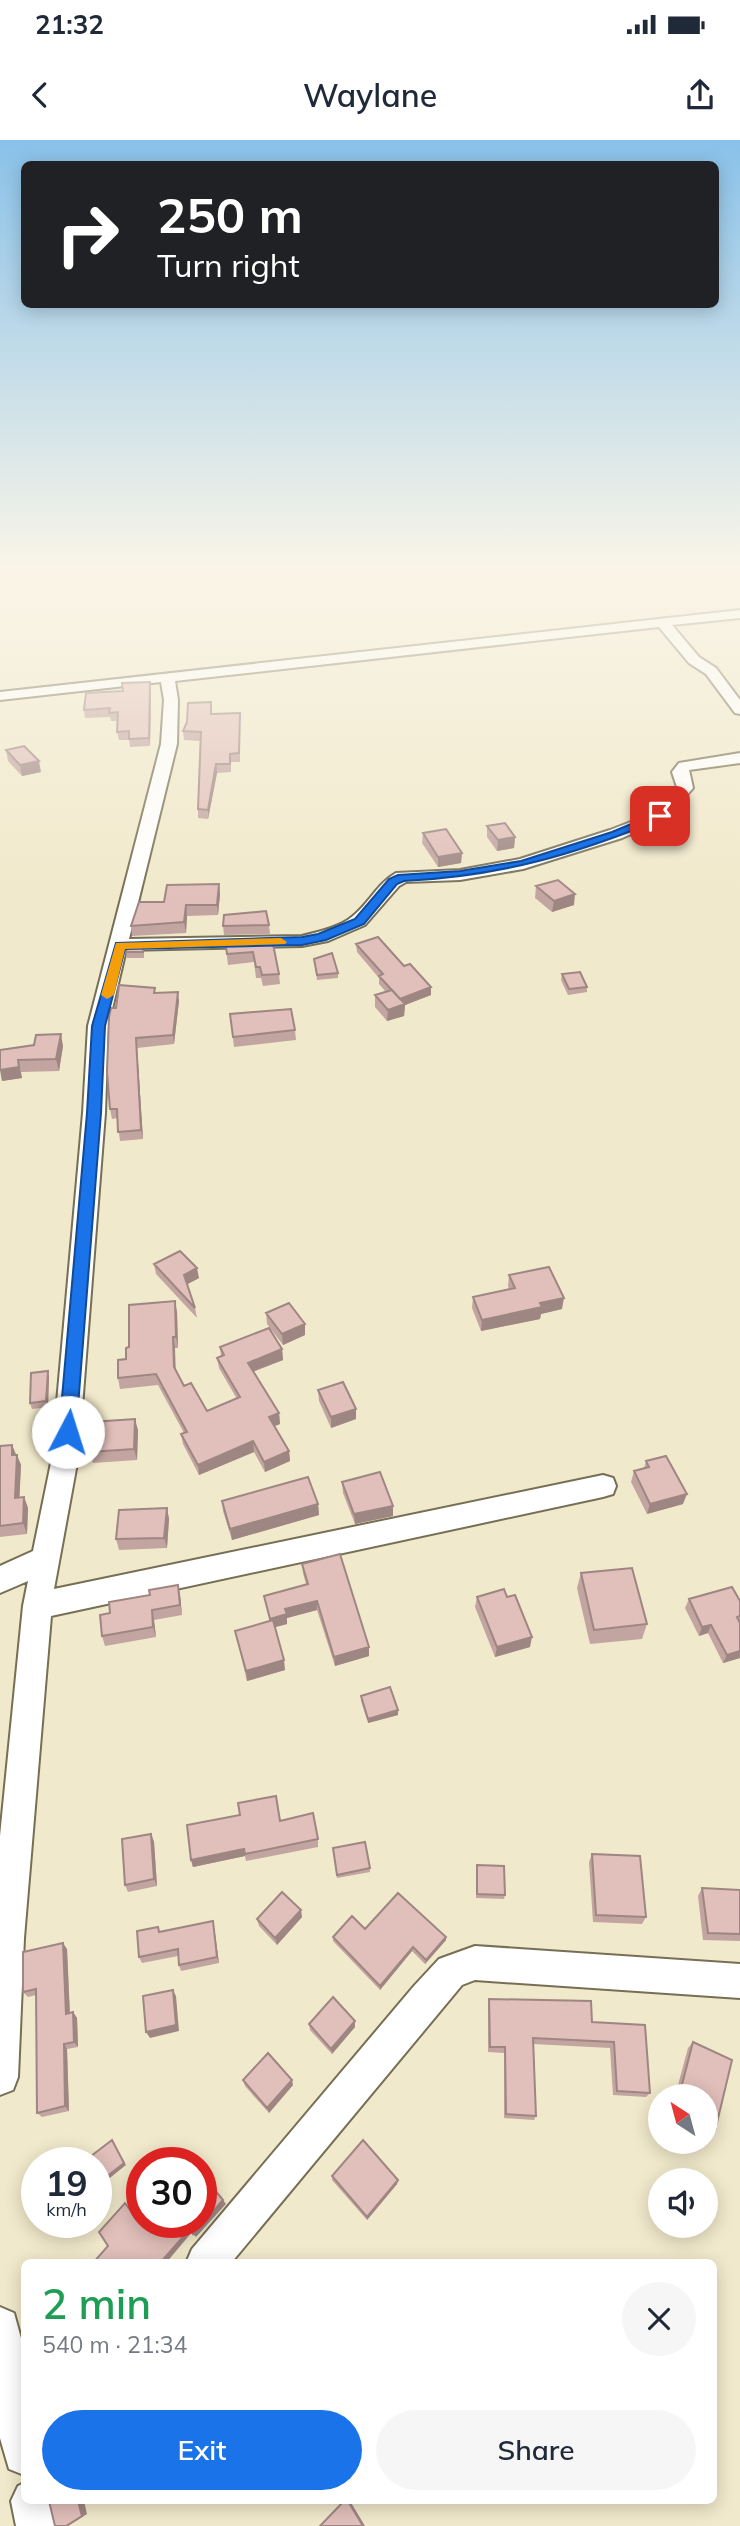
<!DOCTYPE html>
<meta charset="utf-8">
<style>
:root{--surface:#fff;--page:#f6f6f7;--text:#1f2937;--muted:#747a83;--accent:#1a73e8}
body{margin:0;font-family:Mulish,sans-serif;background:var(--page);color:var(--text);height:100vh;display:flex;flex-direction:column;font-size:26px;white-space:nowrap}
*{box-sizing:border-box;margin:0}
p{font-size:23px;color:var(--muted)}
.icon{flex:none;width:38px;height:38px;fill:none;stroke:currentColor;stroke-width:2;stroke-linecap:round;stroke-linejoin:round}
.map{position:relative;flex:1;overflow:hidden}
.sheet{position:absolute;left:21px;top:2119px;width:696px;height:245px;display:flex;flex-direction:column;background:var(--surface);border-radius:10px;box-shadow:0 4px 18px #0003}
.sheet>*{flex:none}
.hud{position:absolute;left:21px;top:21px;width:698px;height:147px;border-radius:10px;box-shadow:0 4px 18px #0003;background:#202124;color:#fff;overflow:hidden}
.needle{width:46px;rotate:324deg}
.tools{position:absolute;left:648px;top:1944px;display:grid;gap:14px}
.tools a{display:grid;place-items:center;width:70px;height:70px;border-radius:50%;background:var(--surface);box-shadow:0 4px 18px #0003;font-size:35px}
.speed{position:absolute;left:21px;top:2007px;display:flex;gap:14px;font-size:35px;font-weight:700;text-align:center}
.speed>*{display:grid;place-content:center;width:91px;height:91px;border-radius:50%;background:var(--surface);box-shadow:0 4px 18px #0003;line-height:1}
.speed small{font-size:18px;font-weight:400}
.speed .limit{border:10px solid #d22;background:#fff;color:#111}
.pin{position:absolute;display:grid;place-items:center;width:60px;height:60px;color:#fff;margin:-30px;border-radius:14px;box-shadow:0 4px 10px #0006}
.me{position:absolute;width:77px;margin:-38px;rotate:5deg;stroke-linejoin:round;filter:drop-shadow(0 0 5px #0008)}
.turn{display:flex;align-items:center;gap:24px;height:147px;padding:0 21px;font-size:32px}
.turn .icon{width:91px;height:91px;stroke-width:2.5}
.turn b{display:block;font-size:49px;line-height:60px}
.round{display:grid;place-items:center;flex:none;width:74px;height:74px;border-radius:37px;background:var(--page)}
.headline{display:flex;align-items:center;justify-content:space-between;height:119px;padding:0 21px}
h1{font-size:42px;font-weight:600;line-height:52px;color:#1e9e55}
.cta{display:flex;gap:14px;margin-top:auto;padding:14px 21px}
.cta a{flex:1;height:80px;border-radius:42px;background:var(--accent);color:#fff;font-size:28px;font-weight:600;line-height:80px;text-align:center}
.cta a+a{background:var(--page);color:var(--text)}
.status{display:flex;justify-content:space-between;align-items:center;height:49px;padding:0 35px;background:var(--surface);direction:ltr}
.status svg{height:19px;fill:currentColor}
header{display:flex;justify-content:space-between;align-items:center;height:91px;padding:0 21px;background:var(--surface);font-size:32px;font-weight:600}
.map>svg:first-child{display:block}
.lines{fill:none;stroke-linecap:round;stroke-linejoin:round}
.minor-casing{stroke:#766f55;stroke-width:4}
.minor{fill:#fff;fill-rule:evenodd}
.wall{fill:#c2a4a0}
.shaded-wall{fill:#9e8682}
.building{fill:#e1bfba;stroke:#9e8682;stroke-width:2}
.route{fill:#1a73e8;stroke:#114b97;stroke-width:2}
.slow{fill:#f59e0b}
</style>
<div class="status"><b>21:32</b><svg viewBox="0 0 49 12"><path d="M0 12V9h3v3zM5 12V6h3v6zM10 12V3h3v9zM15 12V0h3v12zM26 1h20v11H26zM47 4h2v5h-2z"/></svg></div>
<header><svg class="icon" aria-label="back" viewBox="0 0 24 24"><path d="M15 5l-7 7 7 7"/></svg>Waylane<svg class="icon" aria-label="share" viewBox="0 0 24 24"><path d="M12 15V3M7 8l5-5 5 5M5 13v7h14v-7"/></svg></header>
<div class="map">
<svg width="740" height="2386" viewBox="0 0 740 2386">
<rect width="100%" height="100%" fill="#f1e9cb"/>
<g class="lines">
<defs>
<path id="minor" d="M740,470V478L672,485L699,517L716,528L740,560V574L735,573L706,534L689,523L659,487L175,541L178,560L177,604L129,799L302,796C318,792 341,787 353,776C369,763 378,743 396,733L460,730L520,719L610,690L654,673L677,647L672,632L679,623L740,613V623L689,630L693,648L666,679L622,698L523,729L460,740L406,742L399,746L365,785L328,801L302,806L126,810L108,886L105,973L78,1318L54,1449L603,1335L613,1338L616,1346L613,1354L603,1357L51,1476L24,1798L18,1937L13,1950L0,1955V1696L23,1466L28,1441L0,1453V1426L33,1411L52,1318L83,973L88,886L161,604L164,560L161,542L0,560V552Z
M475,1806L740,1824V1858L475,1840L462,1845L231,2123H186L192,2109L414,1846L439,1819Z
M0,2167L14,2173L24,2209V2335L9,2329L0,2298Z
M24,2343V2361H54L60,2386H16L11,2361L18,2346Z"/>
</defs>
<!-- minor casing -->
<use href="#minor" class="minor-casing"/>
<!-- minor -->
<use href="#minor" class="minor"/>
</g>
<!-- wall -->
<path class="wall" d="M150,542L151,550L150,606L130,607L129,600H119L117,592L118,581H111L110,577L85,578L84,570L123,551Z
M212,573L240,581V622H231V632L217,633L208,679L198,678V669L200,601L184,600L183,591Z
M6,610L41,632L22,636L8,621Z
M487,686L515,697L514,708L497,711L487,697Z
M423,693L462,713L461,723L438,727L422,703Z
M219,744L220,754L218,775L187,776L186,793L132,796L131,786L164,762Z
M536,746L574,765L552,772L535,758Z
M269,785L270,794L224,795L223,786Z
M272,799L279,834L280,844L263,846L261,838H256L254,822L228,825L225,800Z
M356,804L404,826L431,855L405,865L404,876L387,881L375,867V855L386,852L379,844V838L357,812Z
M144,806V818H127L126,812Z
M314,819L338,833V838L317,840Z
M562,834L587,847V852L568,855L561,840Z
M155,848V853L179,861L174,904L137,908L143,999L120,1001L117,978L112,979L110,969L116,868Z
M230,874L295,890L296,900L234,907Z
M63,906L59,931L21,932L22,938L2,941L0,910Z
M154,1124L199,1138L187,1144L195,1168L197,1178L156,1134Z
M509,1135L562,1169L541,1174L540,1179L481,1191L472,1168L473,1157L509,1149L508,1146Z
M177,1172L178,1208H175V1230L184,1246L207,1271L237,1259L219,1228L217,1218L221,1216L220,1207L282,1209L283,1220L253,1232L279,1273L280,1284L274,1286L289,1311L290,1321L265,1332L254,1312L199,1335L183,1304L181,1294L184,1293L158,1245L120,1249L118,1238L126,1219L129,1207Z
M266,1173L305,1184V1195L283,1205L267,1184Z
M48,1231L49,1237L48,1267L32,1269L30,1263Z
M318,1250L356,1269V1279L331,1288L319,1261Z
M138,1290L137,1320L93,1323L89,1312Z
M12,1305L21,1325L19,1358L24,1357L28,1368L27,1394L0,1397V1306Z
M646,1321L683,1364L647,1374L631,1342L634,1331L644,1328Z
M342,1342L393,1376L355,1384L343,1353Z
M222,1361L318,1364L319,1375L232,1400L223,1371Z
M167,1368L169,1379L167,1408L119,1410L116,1399Z
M302,1424L369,1516L335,1526L317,1470L287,1478V1484L275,1487L285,1530L247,1541L235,1491L270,1481L264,1456L306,1444L303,1433Z
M581,1433L647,1484L642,1499L590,1504L577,1448Z
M180,1455L182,1475L154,1480L156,1497L105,1506L102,1496L110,1473Z
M477,1457H507L530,1507L495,1517L475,1467Z
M689,1459L740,1461V1518L723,1523L708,1493L699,1496L685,1468Z
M361,1556L398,1570V1575L368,1583L361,1561Z
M240,1675L280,1681L318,1699V1707L246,1721L245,1716L193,1727L191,1720Z
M151,1694L154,1702L157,1746L128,1752L125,1745Z
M333,1708L370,1728V1732L337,1738Z
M592,1714L646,1777L642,1784L593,1782L589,1722Z
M477,1725L505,1755L504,1759L476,1758Z
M702,1748L740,1750V1801L703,1800L698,1756Z
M302,1777L277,1805L259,1786L257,1779Z
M158,1787L160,1791L214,1787L219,1823L181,1831L179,1825L178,1816L142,1823L139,1817Z
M365,1789L446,1797V1800L425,1824L412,1811L380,1850L333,1801V1797Z
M67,1809L70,1873L73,1872L77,1878L78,1907L67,1909L69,1971L42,1977L37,1973L36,1855L28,1857L23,1852Z
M489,1859L592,1882L645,1885L650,1953L646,1957L613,1955L610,1908L533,1904L536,1976L534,1980L504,1978V1913L488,1912V1865Z
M355,1881V1887L332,1914L310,1890L309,1884Z
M693,1902L715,1991L710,1996L705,1994V1956H675L688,1908Z
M243,1940L293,1945L269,1973L245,1946Z
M332,2036L398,2040L397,2044L367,2080L332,2040Z"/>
<!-- shaded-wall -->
<path class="shaded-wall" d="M150,542L151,550L150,606L149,598Z
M39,621L41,632L22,636L20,625Z
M216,624L217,633L208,679V670Z
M515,697L514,708L497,711L498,700Z
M462,713L461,723L438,727V717Z
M219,744L220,754L218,775L217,765Z
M575,754L574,765L552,772L554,761Z
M186,765L187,776L186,793L184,782Z
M431,847V855L405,865L404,876L387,881L388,870L400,859Z
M178,852L179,861L174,904L173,895Z
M61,894L63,906L59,931L56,919Z
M136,898L137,908L143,999L141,990Z
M18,920L22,938L2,941L0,930Z
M197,1128L199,1138L186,1145L184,1135Z
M564,1158L562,1169L541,1174L540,1179L481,1191L482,1180L540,1163Z
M175,1161L177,1172L178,1208L176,1197Z
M305,1184V1195L283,1205L282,1194Z
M173,1197L175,1208L176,1238L174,1227Z
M282,1209L283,1220L249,1233L248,1223Z
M48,1231L49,1237L48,1267L46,1261Z
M356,1269V1279L331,1288V1277Z
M279,1273L280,1284L270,1288L269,1277Z
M135,1279L138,1290L137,1320L134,1309Z
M253,1301L254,1312L199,1335L198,1325Z
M12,1305L16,1315H12Z
M289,1311L290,1321L265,1332L264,1322Z
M17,1315L21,1325L19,1369L15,1358Z
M687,1354L683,1364L647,1374L650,1364Z
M24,1357L28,1368L27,1394L23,1383Z
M318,1364L319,1375L232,1400L230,1389Z
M393,1366V1376L355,1384L354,1374Z
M167,1368L169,1379L167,1408L164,1398Z
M178,1445L180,1455L182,1475L180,1465Z
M317,1461V1470L287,1478V1484L272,1488L270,1479L285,1469Z
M152,1470L154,1480L156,1497L153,1487Z
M711,1485L708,1493L699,1496L702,1487Z
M532,1497L530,1507L495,1517L497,1507Z
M369,1507V1516L335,1526L334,1517Z
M740,1511V1518L723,1523L727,1515Z
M284,1520L285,1530L247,1541L246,1531Z
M398,1570V1575L368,1583V1579Z
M151,1694L154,1702L157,1746L154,1739Z
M244,1709L245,1716L193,1727L191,1720Z
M301,1770L302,1777L277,1805L275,1798Z
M213,1781L214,1787L219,1823L217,1817Z
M446,1797V1800L425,1824L426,1820Z
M63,1803L67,1809L70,1879L66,1874Z
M413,1807L412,1811L380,1850V1846Z
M173,1850L176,1856L179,1891L150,1898L146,1892Z
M73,1872L77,1878L78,1907L74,1902Z
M355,1881V1887L332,1914L331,1909Z
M64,1904L67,1909L69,1971L65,1966Z
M292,1940L293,1945L269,1973L267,1968Z
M112,2000L126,2025L96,2049V2045Z
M398,2040L397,2044L367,2080V2077Z
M223,2060L226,2064L196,2097L193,2094Z
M190,2089L192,2092L166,2123H160Z
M78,2361H84L87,2374L68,2386H66Z
M348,2361H350L365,2386H363Z"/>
<!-- building -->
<path class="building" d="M150,542L149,598L129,599V591L117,592L118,572L109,573L110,568L84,570L86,553L123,551L122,543Z
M211,562V574L240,573L239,613L230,614V624H216L208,670L198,669L201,592L183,591L187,582L188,563Z
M24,606L39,621L20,625L6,610Z
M505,683L515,697L498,700L487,686Z
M446,689L462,713L438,717L423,693Z
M558,740L575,754L554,761L536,746Z
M219,744L217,765H186L184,782L131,786L139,762H164L167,745Z
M266,771L269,785L223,786L224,775Z
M378,797L404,826L410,824L431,847L400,859L379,836L383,834L356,804Z
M272,799L279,834L262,835L260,827H256L253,812L227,814L225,800Z
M144,806L143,812H126L127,807Z
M332,813L338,833L317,835L314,819Z
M580,832L587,847L569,849L562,834Z
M119,845L155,848L154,853L178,852L173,895L136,898L141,990L118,992L117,969H110L107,932L109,877L111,868H116Z
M392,850L405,864L388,870L375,855Z
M291,869L295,890L233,897L230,874Z
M61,894L56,919L18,920L19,927L0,930V910L34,905L36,895Z
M180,1111L197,1128L184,1135L195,1168L154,1124Z
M549,1127L564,1158L540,1163L542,1167L482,1180L473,1157L515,1148L509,1135Z
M175,1161L176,1197H173L174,1227L184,1246L191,1243L207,1271L240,1257L217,1218L224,1215L220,1207L269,1188L282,1209L248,1223L279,1273L269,1277L289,1311L264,1322L253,1301L198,1325L181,1294L187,1292L156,1234L118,1238V1220L126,1219V1208L129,1207V1165Z
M289,1163L305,1184L282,1194L266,1173Z
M48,1231L46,1261L30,1263L31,1233Z
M343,1242L356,1269L331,1277L318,1250Z
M135,1279L134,1309L89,1312L91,1282Z
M12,1305V1315H17L15,1358L24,1357L23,1383L0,1386V1306Z
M666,1316L687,1354L650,1364L634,1331L649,1327L646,1321Z
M380,1332L393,1366L354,1374L342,1342Z
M308,1337L318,1364L230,1389L222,1361Z
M167,1368L164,1398L116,1399L119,1370Z
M340,1414L369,1507L334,1517L317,1461L285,1469L287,1474L270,1479L264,1456L308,1444L302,1424Z
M632,1428L647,1484L594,1490L581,1433Z
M178,1445L180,1465L152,1470L153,1487L102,1496L100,1475L110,1473L109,1462L150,1455L149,1450Z
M732,1447L740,1461V1476L737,1477L740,1483V1511L727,1515L711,1485L702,1487L689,1459Z
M504,1449L507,1457L515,1455L532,1497L497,1507L477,1457Z
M273,1480L284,1520L246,1531L235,1491Z
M390,1547L398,1570L368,1579L361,1556Z
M276,1656L280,1681L313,1673L318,1699L245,1714L244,1709L191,1720L187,1685L240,1675L238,1663Z
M151,1694L154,1739L125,1745L122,1699Z
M365,1702L370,1728L337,1735L333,1708Z
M592,1714L640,1716L646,1777L596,1775Z
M477,1725L504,1726L505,1755L477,1754Z
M702,1748L740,1750V1794L708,1793Z
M282,1752L301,1770L275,1798L257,1779Z
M398,1753L446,1797L426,1820L413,1807L380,1846L333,1797L352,1776L365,1789Z
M213,1781L217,1817L179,1825L178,1809L139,1817L137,1791L158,1787L159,1792Z
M63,1803L66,1874L73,1872L74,1902L64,1904L65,1966L37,1973L36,1849L23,1852V1812Z
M173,1850L176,1885L146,1892L143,1856Z
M333,1857L355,1881L331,1909L309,1884Z
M489,1859L591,1861L592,1882L645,1885L650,1953L617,1951L614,1902L533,1898L536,1976L506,1974L505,1907H490Z
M693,1902L732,1920L715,1991L705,1987V1956H679Z
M268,1913L292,1940L267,1968L243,1940Z
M112,2000L124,2023L96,2045V2023H82Z
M363,2000L398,2040L367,2077L332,2036Z
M201,2033L223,2060L193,2094L190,2089L160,2123H93L108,2106L99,2092L125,2063L135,2077L142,2069V2082H154L156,2084L157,2082H201Z
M49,2361H78L82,2376L66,2386H55Z
M344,2361H348L363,2386H320Z"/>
<!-- sky -->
<linearGradient id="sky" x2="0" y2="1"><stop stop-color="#89c1e9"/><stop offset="0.56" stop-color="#f9f5e8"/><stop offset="1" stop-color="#f9f5e8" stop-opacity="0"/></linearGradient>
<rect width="740" height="759" fill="url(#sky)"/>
<!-- route -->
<path class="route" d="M660,672L665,676L664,678C574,715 501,736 404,741L397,744L364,784L326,800L302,805L125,809L105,886L101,973L76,1292L74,1297H62L59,1292L87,973L92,886L116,803L302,797L318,794L355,779L389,739L398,735L460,731L521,721L612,692Z"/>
<!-- slow -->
<path class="slow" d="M281,798L287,802L285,804L125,809L114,855L107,859L101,855L116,803Z"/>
</svg>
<div class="tools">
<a><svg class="needle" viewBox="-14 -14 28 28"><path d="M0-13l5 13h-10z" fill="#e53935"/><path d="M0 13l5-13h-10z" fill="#747a83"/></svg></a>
<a><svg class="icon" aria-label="sound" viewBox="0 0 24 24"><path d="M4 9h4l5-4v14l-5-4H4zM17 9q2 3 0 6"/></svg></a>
</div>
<div class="speed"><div>19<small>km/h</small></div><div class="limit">30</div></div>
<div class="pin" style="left:660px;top:676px;background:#d93025"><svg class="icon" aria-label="arrive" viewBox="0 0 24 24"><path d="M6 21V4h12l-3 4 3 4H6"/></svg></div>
<svg class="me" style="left:68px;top:1292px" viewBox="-20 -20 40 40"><circle r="19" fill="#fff"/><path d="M0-13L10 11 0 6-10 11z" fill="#1a73e8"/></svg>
<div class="hud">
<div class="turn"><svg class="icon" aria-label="right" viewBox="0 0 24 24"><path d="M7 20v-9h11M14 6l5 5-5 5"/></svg><div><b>250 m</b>Turn right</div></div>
</div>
<section class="sheet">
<div class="headline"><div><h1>2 min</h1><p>540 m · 21:34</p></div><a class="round"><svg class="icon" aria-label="close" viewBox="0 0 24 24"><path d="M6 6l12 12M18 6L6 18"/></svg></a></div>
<div class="cta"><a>Exit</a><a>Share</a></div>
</section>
</div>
